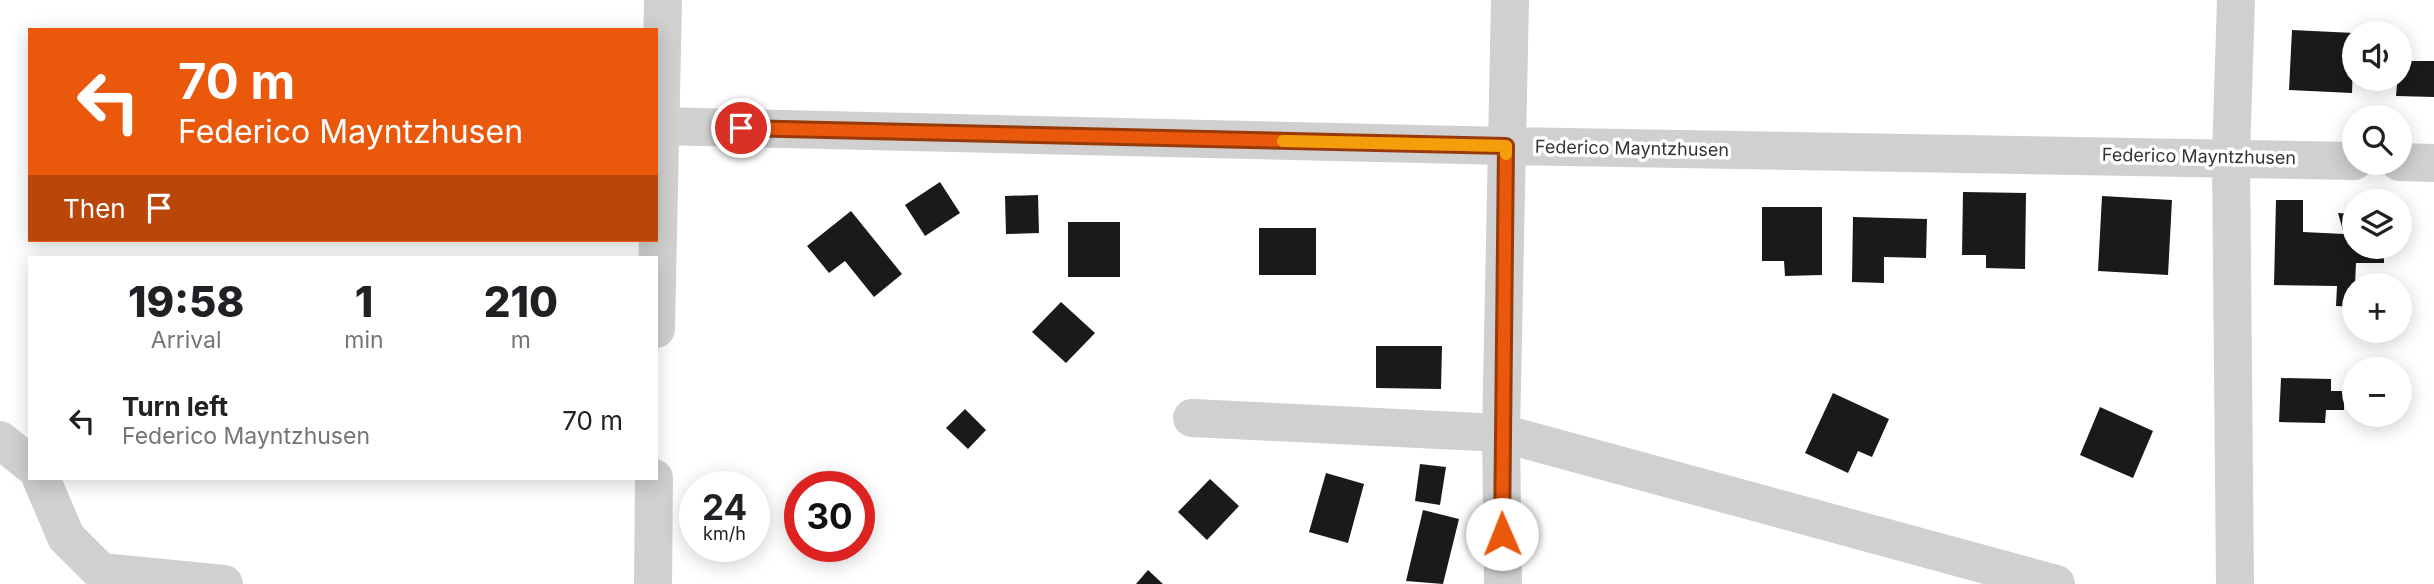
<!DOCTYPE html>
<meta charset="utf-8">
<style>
:root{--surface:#fff;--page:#f2f2f2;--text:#202124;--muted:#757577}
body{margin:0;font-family:Inter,sans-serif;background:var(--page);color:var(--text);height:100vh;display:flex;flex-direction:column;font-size:26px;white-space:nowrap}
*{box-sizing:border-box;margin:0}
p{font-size:23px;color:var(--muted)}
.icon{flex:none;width:38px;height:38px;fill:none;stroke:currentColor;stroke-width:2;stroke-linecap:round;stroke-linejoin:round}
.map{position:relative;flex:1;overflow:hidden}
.details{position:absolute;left:28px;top:256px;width:630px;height:224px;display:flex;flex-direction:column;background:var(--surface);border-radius:0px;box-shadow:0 4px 18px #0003}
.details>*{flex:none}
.banner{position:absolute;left:28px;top:28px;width:630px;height:214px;border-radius:0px;box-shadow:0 4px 18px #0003;background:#ea580c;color:#fff;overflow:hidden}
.fabs{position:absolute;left:2342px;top:21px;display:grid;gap:14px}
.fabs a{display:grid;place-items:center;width:70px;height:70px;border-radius:50%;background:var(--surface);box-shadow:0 4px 18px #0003;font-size:35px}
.speed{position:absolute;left:679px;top:471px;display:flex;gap:14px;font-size:35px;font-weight:700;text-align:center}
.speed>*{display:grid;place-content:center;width:91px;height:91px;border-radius:50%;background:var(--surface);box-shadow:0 4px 18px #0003;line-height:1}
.speed small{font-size:18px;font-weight:400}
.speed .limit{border:10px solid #d22;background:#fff;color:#111}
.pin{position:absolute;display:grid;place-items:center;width:60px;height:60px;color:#fff;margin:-30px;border:4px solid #fff;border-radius:50%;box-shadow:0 2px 7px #0007}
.me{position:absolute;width:77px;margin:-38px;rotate:359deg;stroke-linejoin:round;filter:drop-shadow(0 0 5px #0008)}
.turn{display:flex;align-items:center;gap:24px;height:147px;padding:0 35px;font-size:32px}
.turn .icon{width:91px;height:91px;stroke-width:2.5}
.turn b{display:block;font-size:49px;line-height:60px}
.then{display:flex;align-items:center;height:66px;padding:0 35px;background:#0003;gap:14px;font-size:26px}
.eta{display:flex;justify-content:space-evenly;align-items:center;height:119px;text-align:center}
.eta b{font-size:42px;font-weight:800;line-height:49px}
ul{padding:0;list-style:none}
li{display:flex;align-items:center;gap:21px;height:91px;padding:0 35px}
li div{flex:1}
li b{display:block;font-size:26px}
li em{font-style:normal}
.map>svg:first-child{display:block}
.building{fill:#1a1a1a}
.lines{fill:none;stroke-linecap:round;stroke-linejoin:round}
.street{stroke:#d0d0d0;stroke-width:38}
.route-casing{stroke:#983908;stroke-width:18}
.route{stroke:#ea580c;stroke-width:12}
.slow{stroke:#f59e0b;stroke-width:12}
.labels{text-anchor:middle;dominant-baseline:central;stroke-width:7;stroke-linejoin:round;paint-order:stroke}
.street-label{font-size:18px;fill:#333;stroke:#fff}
</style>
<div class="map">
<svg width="2434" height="584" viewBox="0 0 2434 584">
<rect width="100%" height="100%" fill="#fff"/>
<!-- building -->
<path class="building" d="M2292,30L2354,33L2352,93L2289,90Z
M2399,61H2434V97L2396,96Z
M940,182L960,213L925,236L905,205Z
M1963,192L2026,193L2025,269L1986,268V255H1962Z
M1038,195L1039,233L1006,234L1005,196Z
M2102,196L2172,200L2168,275L2098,271Z
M2276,200H2303V232L2344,234L2338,213L2354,214V247H2384V263H2356L2354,307L2336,306L2337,286L2274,285Z
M1762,207H1822V275L1785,276L1784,261H1762Z
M851,211L902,274L874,297L845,261L829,273L807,246Z
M1853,217L1927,219L1926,258L1884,257V283L1852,282Z
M1068,222H1120V277H1068Z
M1259,228H1316V275H1259Z
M1061,302L1095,333L1066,363L1032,332Z
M1376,346H1442L1441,389L1376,388Z
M2281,378L2331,379V391H2344V410H2326L2325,423L2279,422Z
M1833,393L1889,419L1872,457L1858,451L1848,473L1805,453Z
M2100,407L2153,431L2133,478L2080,455Z
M965,409L986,430L968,449L946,428Z
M1420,464L1446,467L1440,505L1415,501Z
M1326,473L1364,484L1348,543L1309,532Z
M1210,479L1239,506L1207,540L1178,512Z
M1423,510L1459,519L1443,584L1406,581Z
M1148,570L1163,584H1136Z"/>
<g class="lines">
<!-- street -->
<path class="street" d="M659,126L1506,146L2354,161
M2399,162L2434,163
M656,329L663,0
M1192,418L1501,433L2056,584
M0,440L30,464
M41,478L66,537L101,572L224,584
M653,584L654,478
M1503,584L1501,433L1510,0
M2235,584L2231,156L2236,0"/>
</g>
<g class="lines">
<defs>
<path id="route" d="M741,128L1506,146L1502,534"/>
</defs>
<!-- route casing -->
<use href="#route" class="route-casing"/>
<!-- route -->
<use href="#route" class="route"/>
<!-- slow -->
<path class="slow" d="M1283,141L1506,146V154"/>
</g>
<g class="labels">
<!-- street labels -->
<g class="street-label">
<text transform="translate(1632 148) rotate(1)">Federico Mayntzhusen</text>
<text transform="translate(2199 156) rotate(1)">Federico Mayntzhusen</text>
</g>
</g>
</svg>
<div class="fabs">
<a><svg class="icon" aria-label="sound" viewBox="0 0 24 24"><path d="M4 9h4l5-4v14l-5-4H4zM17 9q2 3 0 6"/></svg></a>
<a><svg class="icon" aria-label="search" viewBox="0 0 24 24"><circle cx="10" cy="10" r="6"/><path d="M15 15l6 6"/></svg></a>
<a><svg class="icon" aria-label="layers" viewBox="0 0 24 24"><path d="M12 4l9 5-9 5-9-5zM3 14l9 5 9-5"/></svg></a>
<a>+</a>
<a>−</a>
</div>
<div class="speed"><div>24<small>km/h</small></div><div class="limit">30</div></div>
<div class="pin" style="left:741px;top:128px;background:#d93025"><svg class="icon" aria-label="arrive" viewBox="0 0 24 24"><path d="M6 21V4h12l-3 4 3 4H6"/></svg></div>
<svg class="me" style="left:1502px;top:534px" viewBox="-20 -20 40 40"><circle r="19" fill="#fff"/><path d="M0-13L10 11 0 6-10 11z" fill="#ea580c"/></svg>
<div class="banner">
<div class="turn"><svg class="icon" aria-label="left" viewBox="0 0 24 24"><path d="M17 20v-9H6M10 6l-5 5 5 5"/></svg><div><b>70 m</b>Federico Mayntzhusen</div></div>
<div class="then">Then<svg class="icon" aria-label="arrive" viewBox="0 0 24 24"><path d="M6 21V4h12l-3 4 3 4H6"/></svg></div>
</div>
<section class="details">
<div class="eta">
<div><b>19:58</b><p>Arrival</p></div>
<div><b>1</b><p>min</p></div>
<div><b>210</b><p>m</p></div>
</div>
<ul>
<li><svg class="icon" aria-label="left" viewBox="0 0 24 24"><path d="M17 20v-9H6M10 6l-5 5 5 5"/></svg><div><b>Turn left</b><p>Federico Mayntzhusen</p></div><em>70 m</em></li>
</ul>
</section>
</div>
